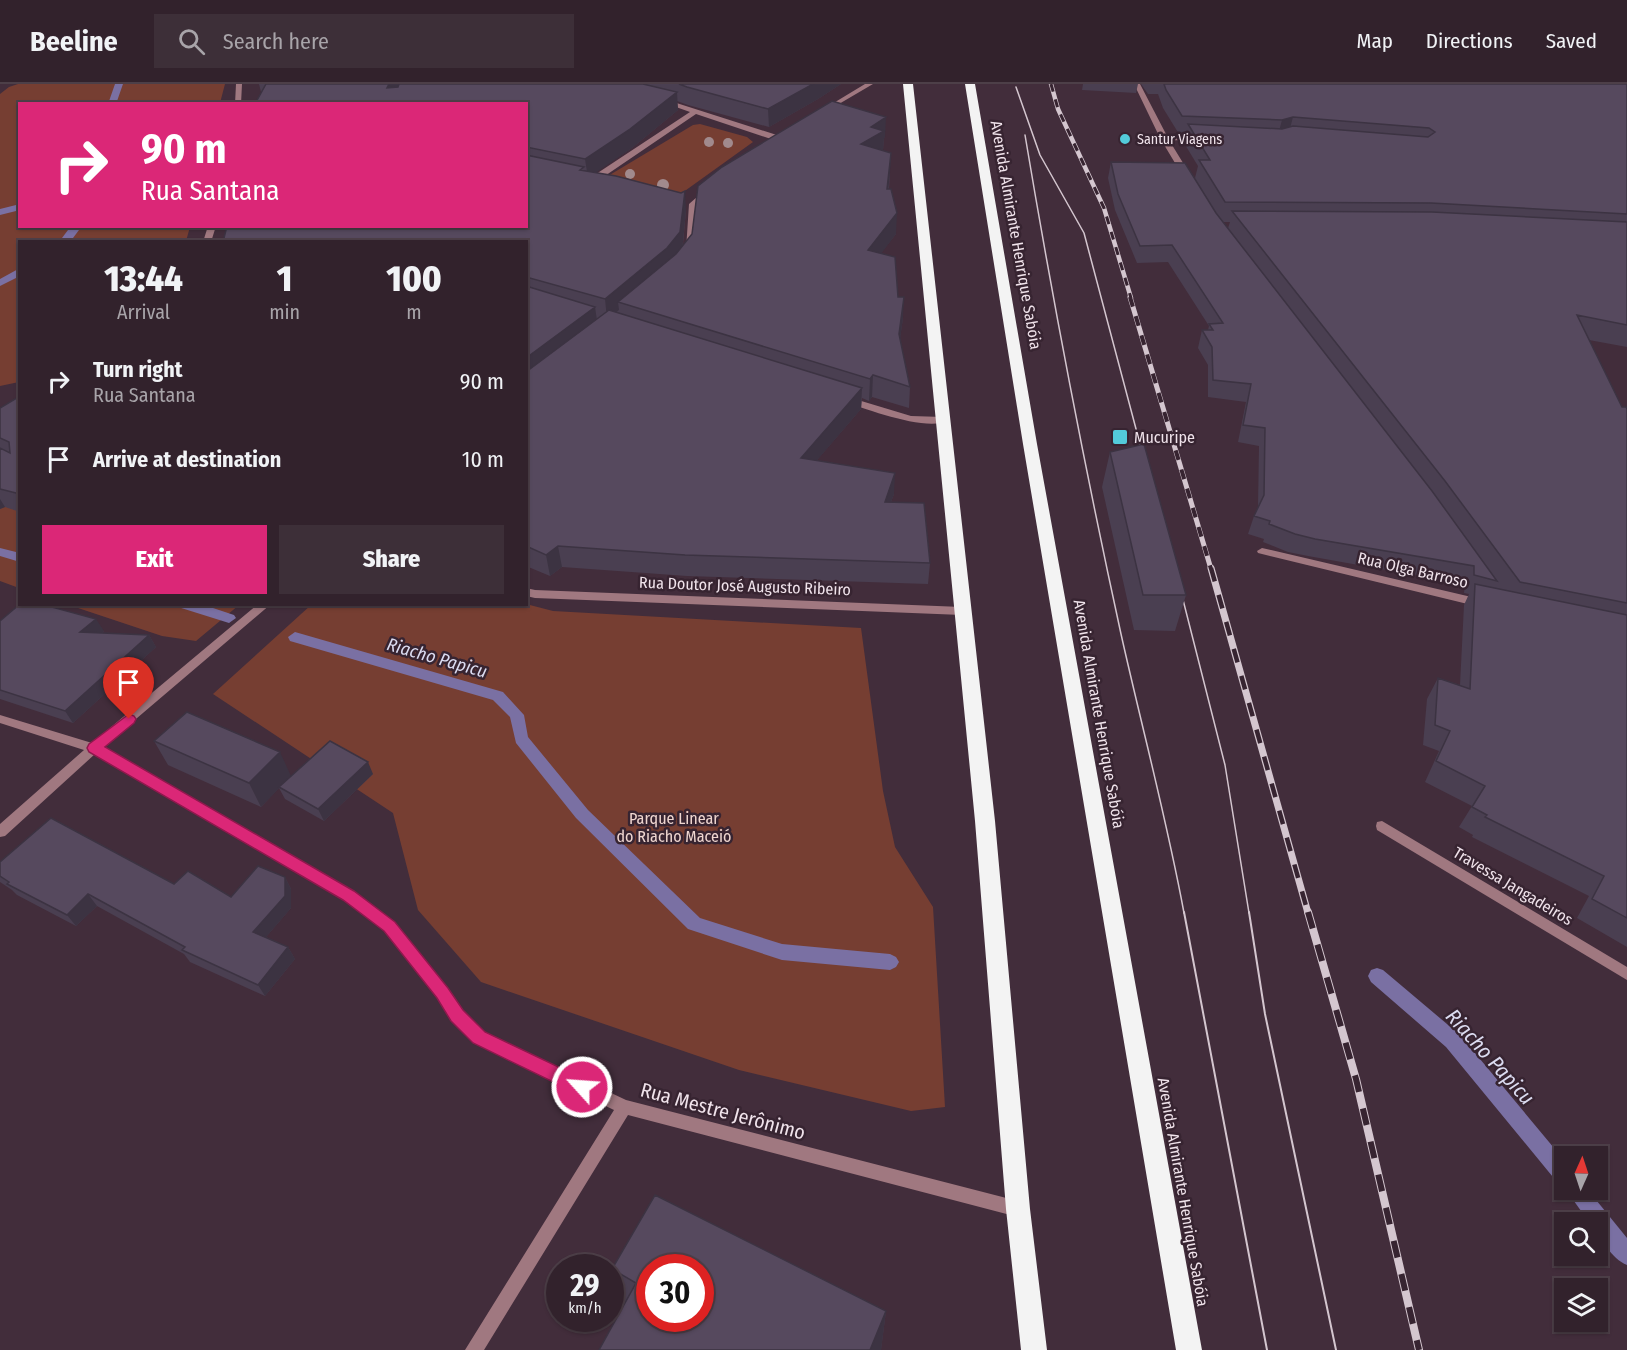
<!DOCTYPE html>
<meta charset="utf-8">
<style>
:root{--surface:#32222c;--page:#3d2f38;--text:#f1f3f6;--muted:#a8a4a9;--line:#4d3f48;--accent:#db2777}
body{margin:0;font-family:"Fira Sans Condensed",sans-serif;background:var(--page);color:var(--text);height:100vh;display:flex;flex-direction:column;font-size:22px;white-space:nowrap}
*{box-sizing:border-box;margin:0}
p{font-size:20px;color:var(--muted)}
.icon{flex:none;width:33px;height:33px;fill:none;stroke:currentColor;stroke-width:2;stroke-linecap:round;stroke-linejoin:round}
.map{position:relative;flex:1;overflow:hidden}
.details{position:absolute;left:18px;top:156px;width:510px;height:366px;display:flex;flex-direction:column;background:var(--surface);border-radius:0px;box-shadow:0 2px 4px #0004,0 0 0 2px var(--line)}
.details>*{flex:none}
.hud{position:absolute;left:18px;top:18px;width:510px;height:126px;border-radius:0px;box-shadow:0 2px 4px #0004,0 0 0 2px var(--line);background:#db2777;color:#fff;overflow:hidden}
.needle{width:39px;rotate:3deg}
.fabs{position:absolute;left:1554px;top:1062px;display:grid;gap:12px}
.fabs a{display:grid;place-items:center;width:54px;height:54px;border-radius:0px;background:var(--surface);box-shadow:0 2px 4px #0004,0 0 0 2px var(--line);font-size:30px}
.speed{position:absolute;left:546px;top:1170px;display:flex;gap:12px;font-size:30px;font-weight:700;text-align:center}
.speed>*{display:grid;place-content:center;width:78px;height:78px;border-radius:50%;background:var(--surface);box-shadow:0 2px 4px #0004,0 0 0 2px var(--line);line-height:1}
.speed small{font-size:15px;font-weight:400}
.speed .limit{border:9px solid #d22;background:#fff;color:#111}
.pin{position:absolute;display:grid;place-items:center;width:51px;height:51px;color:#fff;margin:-62px -26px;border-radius:50% 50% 50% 0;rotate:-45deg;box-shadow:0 0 6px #0007}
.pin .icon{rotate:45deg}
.me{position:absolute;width:66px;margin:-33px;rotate:296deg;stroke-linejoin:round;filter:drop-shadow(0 0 4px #0008)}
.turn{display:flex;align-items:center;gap:21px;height:126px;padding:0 24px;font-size:27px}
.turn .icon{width:78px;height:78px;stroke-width:2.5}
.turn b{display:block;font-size:42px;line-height:51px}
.eta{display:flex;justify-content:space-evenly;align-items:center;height:102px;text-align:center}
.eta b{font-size:36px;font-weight:800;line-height:42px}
.action{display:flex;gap:12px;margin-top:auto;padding:12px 24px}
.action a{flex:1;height:69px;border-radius:0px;background:var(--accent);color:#fff;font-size:24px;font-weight:800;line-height:69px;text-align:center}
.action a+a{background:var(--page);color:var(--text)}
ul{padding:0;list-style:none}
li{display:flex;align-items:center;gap:18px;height:78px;padding:0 24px}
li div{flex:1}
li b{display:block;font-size:22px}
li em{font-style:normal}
header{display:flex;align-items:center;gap:36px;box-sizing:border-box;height:84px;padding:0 30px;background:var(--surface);border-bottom:2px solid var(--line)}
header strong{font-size:28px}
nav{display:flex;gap:33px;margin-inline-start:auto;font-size:21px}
.search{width:420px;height:54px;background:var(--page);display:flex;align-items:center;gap:15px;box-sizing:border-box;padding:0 21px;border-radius:0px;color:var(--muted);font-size:22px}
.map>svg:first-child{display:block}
.green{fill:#763e32}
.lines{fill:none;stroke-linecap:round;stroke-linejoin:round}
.stream{fill:#7a70a3;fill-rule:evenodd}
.street{fill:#a07880;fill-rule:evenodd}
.highway{fill:#f3f3f3;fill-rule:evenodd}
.tram-far1{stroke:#d4c6cf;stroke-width:1.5}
.tram{stroke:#d4c6cf;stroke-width:2}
.rail-far3-casing{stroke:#d4c6cf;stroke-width:4.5}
.rail-far2-casing{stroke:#d4c6cf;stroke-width:5}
.rail-far1-casing{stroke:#d4c6cf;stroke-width:7}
.rail-casing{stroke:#d4c6cf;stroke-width:8}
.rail-far3{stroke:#372431;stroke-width:3;stroke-dasharray:8;stroke-linecap:butt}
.rail-far2{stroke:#372431;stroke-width:4;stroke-dasharray:10;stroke-linecap:butt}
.rail-far1{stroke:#372431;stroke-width:4.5;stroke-dasharray:14;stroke-linecap:butt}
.rail{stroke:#372431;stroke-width:6;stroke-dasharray:17;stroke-linecap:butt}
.tree{fill:#a18a8d}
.wall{fill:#4a3f51;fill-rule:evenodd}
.shaded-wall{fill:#3c3342}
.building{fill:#56495e;stroke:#3c3342;stroke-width:1.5;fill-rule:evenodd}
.route{fill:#db2777;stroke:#8e194d;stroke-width:1.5}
.poi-dot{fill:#53cbda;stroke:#372431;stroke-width:2}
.labels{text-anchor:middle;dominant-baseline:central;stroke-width:5;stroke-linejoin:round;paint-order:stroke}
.far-poi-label{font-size:14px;fill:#f0e3eb;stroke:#372431;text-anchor:start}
.street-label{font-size:16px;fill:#f0e3eb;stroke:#372431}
.poi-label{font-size:16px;fill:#f0e3eb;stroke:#372431;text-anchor:start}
.park-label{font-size:16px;fill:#efd6d0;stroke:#372431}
.water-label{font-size:18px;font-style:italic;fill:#dbdbf0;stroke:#372431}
.near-street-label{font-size:20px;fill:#f0e3eb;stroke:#372431}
.near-water-label{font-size:21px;font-style:italic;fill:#dbdbf0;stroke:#372431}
</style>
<header>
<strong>Beeline</strong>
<div class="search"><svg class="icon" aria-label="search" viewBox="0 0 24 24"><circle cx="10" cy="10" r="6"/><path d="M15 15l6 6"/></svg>Search here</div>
<nav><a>Map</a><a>Directions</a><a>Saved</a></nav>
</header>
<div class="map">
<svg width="1627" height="1266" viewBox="0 0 1627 1266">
<rect width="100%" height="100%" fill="#422d3b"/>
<!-- green -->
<path class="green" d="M18,0H225L220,19L20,20V142L190,143L186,157L20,158L19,298L0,302V10L9,3Z
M700,40L747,53L753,58L675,114L608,92L693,41Z
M0,416L19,424V504L0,497Z
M526,520L553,527L861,544L883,707L895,763L933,823L945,1023L911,1027L739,986L481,898L418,826L393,729L213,610L311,521Z
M69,521H239L196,557L162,552Z"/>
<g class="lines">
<!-- stream -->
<path class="stream" d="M115,0H123L116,20H108Z
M20,120V126L0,131V125Z
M71,142H82L70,158H59Z
M20,184V192L0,202V195Z
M0,464L20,469V478L0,472Z
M176,520H201L234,531L236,534L229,539L178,523Z
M295,548L503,608L524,631L528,653L588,726L700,834L782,860L890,870L896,873L899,878L896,883L890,886L782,876L688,845L576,734L516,659L510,633L493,616L290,557L288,553Z
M1377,884L1383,886L1460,951L1564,1076V1101L1557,1098L1446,963L1371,898L1368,892L1371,886Z
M1566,1106H1588L1627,1154V1181C1612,1175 1598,1154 1598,1138H1589Z"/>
<!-- street -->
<path class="street" d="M236,0H242L241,20H235Z
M865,0H873L827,27L822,26Z
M1134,0H1140L1167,52L1199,53L1203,55L1199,57L1169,56L1191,92L1190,94H1184L1160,54Z
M664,15L780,52L781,54L774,56L696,30L593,100H587V96L690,28L662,18V16Z
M705,106L712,108L697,121L693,164L686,166L689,120Z
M208,142H216L211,158H203Z
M848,313L911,332L943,333L948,336C930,349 866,325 845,318L843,316Z
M1262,464L1480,515L1486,519L1480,523L1258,469L1257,467Z
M526,504L535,506L962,523L968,527L962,531L535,514L526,512Z
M258,520H271L103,663L354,808L394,839L447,905L462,927L484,949L626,1016L1018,1117L1024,1119L1026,1125L1024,1131L1018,1133L628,1031L484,1266H465L614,1026L474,959L452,937L437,913L384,847L344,816L95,670L5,752L0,753V740L84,666L0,639V631L92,659Z
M1382,737L1627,883V896L1377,746L1376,742L1377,738Z"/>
<!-- highway -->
<path class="highway" d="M903,0H913L995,737L1030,1125L1047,1266H1021L1006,1125L975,737Z
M965,0H975L1037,360L1202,1266H1176L1023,360Z"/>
<!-- tram-far1 -->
<path class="tram-far1" d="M1016,3L1040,71L1084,149L1144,375
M1025,51C1053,218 1085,385 1121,550C1142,644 1167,736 1184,829
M1179,500L1225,681L1249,829"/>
<!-- tram -->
<path class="tram" d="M1184,828L1267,1266
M1249,828L1265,930L1336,1266"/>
<defs>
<path id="rail-far3" d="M1051,0L1058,25L1104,124L1131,214"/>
<path id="rail-far2" d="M1130,213L1211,485"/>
<path id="rail-far1" d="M1211,484L1308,829"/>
<path id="rail" d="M1308,828L1356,995L1419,1266"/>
</defs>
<!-- rail-far3 casing -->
<use href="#rail-far3" class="rail-far3-casing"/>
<!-- rail-far2 casing -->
<use href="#rail-far2" class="rail-far2-casing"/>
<!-- rail-far1 casing -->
<use href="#rail-far1" class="rail-far1-casing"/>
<!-- rail casing -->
<use href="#rail" class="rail-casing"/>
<!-- rail-far3 -->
<use href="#rail-far3" class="rail-far3"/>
<!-- rail-far2 -->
<use href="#rail-far2" class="rail-far2"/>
<!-- rail-far1 -->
<use href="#rail-far1" class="rail-far1"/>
<!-- rail -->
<use href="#rail" class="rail"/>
</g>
<!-- trees -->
<g class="tree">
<circle cx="709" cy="58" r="5"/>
<circle cx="728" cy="59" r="5"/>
<circle cx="630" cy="90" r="5"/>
<circle cx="663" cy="101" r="6"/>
</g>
<!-- wall -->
<path class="wall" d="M259,0H841L818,15L769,43L688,21L677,17L678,26L632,64L595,88L686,126L683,161L885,53L884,54L883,66L890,89L889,105L896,150L881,169L898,213L903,234L900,254L910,303L909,324L872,313L869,317L862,314L861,325L817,376L894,410L891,418L930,479L928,500L687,492L562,483L550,492L526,482V20L261,8Z
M1083,0H1138L1136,9L1082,6Z
M1141,0H1627V263L1589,256L1622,323L1627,325V863L1577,834L1589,812L1472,753L1473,751L1459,743L1472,722L1425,698L1439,667L1423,661L1427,615L1438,594L1460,601L1464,521L1469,510L1464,509L1465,500L1308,472L1288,468L1263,458L1264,455L1248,450L1254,432L1258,423L1259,362L1238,358L1246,318L1208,313V281L1198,264L1202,246H1208L1209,242L1168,178L1137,179L1115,126L1108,94L1111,78L1195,94L1198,82L1184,59L1186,51L1179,50L1163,24L1158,10H1148ZM1223,138H1230L1228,144Z
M20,312V428L5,423L0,425V324Z
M1110,368L1186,511L1175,547L1134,546L1102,403Z
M0,537L104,547L102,549L149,551L156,563L73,639L0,615Z
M154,657L291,692L373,690L324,737L285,715L279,704L261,723L168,681Z
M0,778L174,800L231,813L285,793L291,805V824L266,853L288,863L295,875L265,912L190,878L184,870L97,822L76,842L17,811L12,806L0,798Z
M612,1185L886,1227L881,1266H599L624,1222Z"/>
<!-- shaded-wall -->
<path class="shaded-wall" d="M389,0H402L393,20L387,4Z
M813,0H841L818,15L769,43L768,25Z
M677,8L678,26L632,64L588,94L585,75Z
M886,33L885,53L884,54L883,67L861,60L871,43Z
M1293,33L1288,52L1277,55L1282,36Z
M891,69L890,89L886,125L887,105Z
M685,107L686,126L682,168L618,218L619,226L607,235L605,215Z
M897,129L896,150L868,187V166Z
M904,213L903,234L898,271L899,250Z
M595,223L598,243L526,298V274Z
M873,291L872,313L869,317L870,295Z
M862,304L861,325L801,395V374Z
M895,389L894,410L883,439L885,418Z
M0,415L5,423L0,425Z
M558,462L562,483L550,492L546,471Z
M96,535L104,547L87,561L80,548Z
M149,551L156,563L73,639L65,627Z
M280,668L291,692L261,723L249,699Z
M368,678L373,690L324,737L318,725Z
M285,793L291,805V824L260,860L253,848Z
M88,810L97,822L76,842L67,831Z
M288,863L295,875L265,912L258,901Z
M886,1227L881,1266H870Z"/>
<!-- building -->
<path class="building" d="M266,0H389L387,4L398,3L399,0H643L677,8L630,45L585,75L526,63V20H255Z
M679,0H813L768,25L687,3Z
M1164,0H1627V130L1431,119L1225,118L1199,76H1210L1188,40L1282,45L1293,42L1428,53L1435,48L1429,44L1293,33L1282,36L1182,32L1166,6Z
M832,17L886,33L871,43L884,47L861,60L891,69L887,105H891L897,129L868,166L895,173L898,213H904L899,250L910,303L873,291L870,295L618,218L676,170L692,150L698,102L722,83Z
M526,71L584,83L580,86L616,92L681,109L685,107L680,148L667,164L605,215L526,193V158H223L227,142H526Z
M1111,78L1185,79L1216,129L1432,407L1497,497L1474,491V482L1315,455L1295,450L1269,440L1270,437L1254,432L1264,411L1265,344L1243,341L1251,300L1213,296L1212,263L1202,246H1213L1209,240L1223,239L1172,161L1140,162L1118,110Z
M1232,127L1432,128L1627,138V241L1577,231L1622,323H1626L1627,325V519L1520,498L1445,397Z
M526,202L595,223L526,274Z
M609,226L862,304L801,374L895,389L885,418L924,419L930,479L685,471L558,462L546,471L526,462V288Z
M20,312V410L0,405V364L10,369L9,358L0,354V324Z
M1144,360L1186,511H1143L1110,368Z
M1475,500L1627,531V834L1592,815L1604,792L1485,733L1487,731L1472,723L1485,702L1436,677L1450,647L1435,641L1438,594L1470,605Z
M20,520H41L96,535L80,548L149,551L65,627L0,606V537Z
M187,628L280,668L249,699L154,657Z
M330,657L368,678L318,725L279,703Z
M51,734L174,800L188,787L231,813L258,782L285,793V812L253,848L288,863L258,901L182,866L185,863L88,810L67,831L7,800L9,798L0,792V778Z
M655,1111L886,1227L870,1266H599L636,1199L612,1185ZM650,1184H700V1234H650Z"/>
<!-- route -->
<path class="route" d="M129,630L134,632L136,635L134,639L105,663L354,807L395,838L448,904L463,926L485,948L588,997L591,1003L588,1009L582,1011L576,1009L473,959L451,937L437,914L384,847L343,816L89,668L87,664L89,660Z"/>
<!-- markers -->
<g class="poi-dot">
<circle cx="1125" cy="55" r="6"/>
<rect x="1112" y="345" width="16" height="16" rx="3"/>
</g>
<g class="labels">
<!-- far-poi labels -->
<g class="far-poi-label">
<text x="1137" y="55">Santur Viagens</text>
</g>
<!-- street labels -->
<g class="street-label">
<text transform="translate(1016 151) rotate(80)">Avenida Almirante Henrique Sabóia</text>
<text transform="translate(1413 486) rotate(13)">Rua Olga Barroso</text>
<text transform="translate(745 502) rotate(2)">Rua Doutor José Augusto Ribeiro</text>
<text transform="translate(1099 630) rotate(80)">Avenida Almirante Henrique Sabóia</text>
<text transform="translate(1513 802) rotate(31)">Travessa Jangadeiros</text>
<text transform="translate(1183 1108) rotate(80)">Avenida Almirante Henrique Sabóia</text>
</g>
<!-- poi labels -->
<g class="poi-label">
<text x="1134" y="353">Mucuripe</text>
</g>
<!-- park labels -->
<g class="park-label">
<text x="674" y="734">Parque Linear<tspan x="674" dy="18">do Riacho Maceió</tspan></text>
</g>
<!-- water labels -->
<g class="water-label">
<text transform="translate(437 574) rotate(16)">Riacho Papicu</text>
</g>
<!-- near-street labels -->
<g class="near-street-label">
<text transform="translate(723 1027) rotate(15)">Rua Mestre Jerônimo</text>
</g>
<!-- near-water labels -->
<g class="near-water-label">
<text transform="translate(1490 973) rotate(48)">Riacho Papicu</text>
</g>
</g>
</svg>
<div class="fabs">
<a><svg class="needle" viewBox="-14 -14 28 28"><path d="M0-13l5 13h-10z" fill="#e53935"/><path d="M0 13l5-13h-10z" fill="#a8a4a9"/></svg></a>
<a><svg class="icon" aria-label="search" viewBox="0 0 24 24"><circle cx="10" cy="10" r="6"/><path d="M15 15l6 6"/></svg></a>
<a><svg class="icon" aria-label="layers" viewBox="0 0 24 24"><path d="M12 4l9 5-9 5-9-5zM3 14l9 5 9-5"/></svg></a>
</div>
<div class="speed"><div>29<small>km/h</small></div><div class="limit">30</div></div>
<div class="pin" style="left:129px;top:635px;background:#d93025"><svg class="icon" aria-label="arrive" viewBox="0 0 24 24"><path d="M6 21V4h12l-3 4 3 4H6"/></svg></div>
<svg class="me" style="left:582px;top:1003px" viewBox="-20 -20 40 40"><circle r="17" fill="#db2777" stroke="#fff" stroke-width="3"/><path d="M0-11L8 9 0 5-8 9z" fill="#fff"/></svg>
<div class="hud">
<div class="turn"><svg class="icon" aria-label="right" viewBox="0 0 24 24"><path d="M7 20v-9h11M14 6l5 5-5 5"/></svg><div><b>90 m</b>Rua Santana</div></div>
</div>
<section class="details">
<div class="eta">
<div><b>13:44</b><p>Arrival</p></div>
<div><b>1</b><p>min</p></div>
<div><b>100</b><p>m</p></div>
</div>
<ul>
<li><svg class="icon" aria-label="right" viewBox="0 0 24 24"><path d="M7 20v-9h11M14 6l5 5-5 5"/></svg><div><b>Turn right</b><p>Rua Santana</p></div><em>90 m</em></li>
<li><svg class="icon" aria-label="arrive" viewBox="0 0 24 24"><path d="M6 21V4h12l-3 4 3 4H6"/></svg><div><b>Arrive at destination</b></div><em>10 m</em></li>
</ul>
<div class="action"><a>Exit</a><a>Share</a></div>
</section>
</div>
